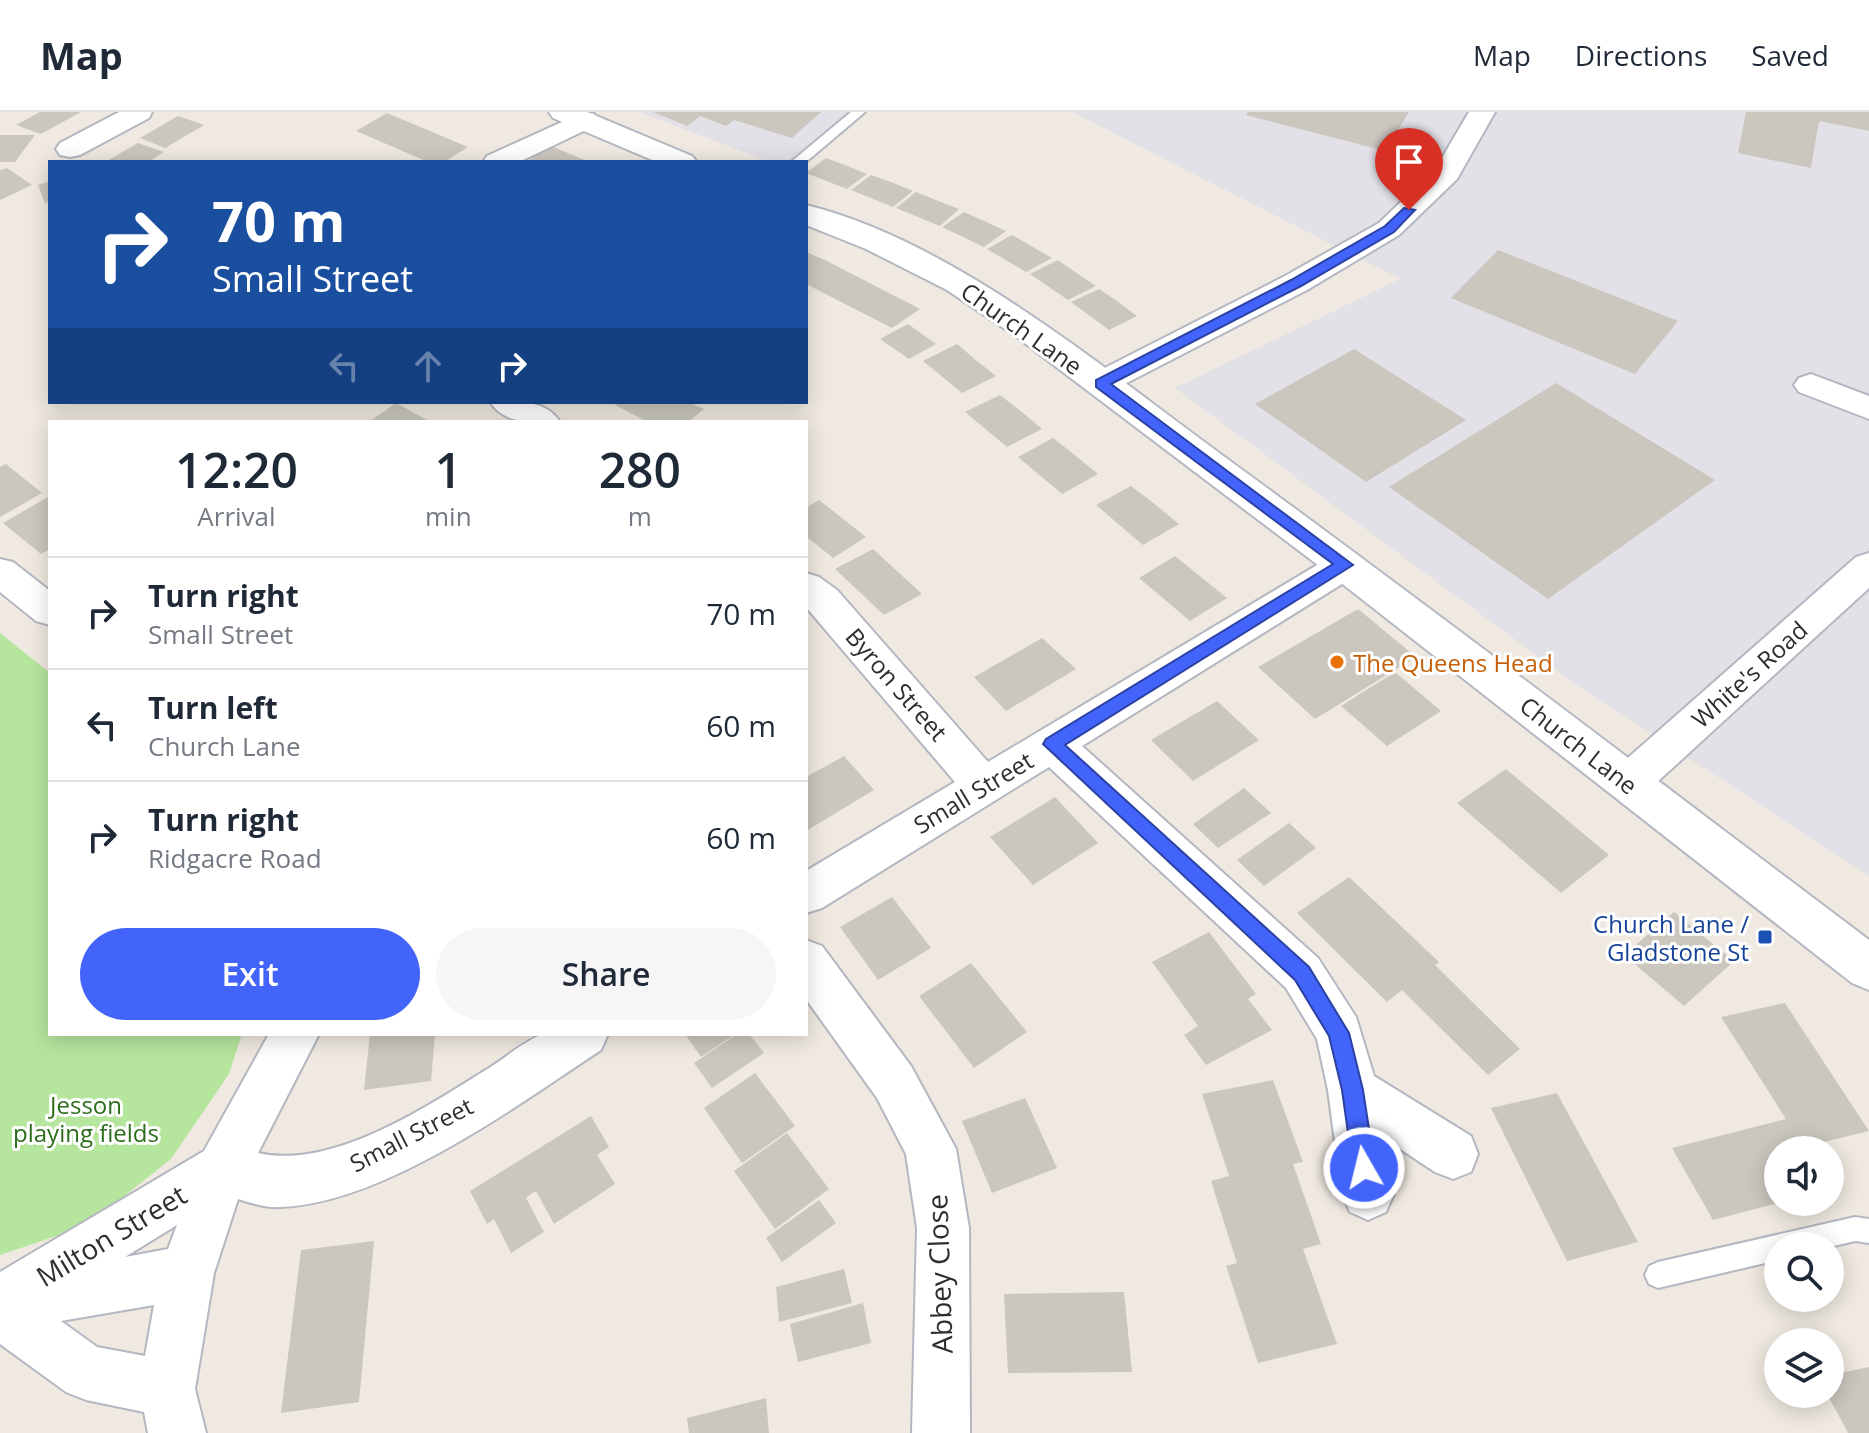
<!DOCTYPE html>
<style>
:root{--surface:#fff;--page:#f6f6f7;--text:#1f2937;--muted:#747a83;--line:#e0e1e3;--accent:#4264fb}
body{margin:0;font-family:"Open Sans",sans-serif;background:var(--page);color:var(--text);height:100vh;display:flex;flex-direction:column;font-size:30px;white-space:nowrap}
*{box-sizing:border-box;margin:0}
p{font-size:26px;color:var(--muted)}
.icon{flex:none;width:44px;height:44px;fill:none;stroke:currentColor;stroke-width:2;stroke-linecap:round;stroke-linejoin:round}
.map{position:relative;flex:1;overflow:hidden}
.side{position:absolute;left:48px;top:308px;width:760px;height:616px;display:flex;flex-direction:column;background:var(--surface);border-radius:0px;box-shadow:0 4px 20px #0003}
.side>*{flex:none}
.top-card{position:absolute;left:48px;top:48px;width:760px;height:244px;border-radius:0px;box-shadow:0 4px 20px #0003;background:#1a4fa0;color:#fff;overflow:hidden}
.tools{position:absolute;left:1764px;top:1024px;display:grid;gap:16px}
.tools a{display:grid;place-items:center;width:80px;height:80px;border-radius:50%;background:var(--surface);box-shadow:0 4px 20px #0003;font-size:40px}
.pin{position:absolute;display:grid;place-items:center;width:68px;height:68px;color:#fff;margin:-82px -34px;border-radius:50% 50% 50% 0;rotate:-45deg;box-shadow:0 0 8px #0007}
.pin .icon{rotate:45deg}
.me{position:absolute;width:88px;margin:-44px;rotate:352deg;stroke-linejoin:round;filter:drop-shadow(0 0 6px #0008)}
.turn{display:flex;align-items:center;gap:28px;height:168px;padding:0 32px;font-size:36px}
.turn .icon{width:104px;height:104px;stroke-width:2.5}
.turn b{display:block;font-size:56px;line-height:68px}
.lanes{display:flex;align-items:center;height:76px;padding:0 32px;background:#0003;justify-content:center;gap:40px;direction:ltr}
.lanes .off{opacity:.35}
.eta{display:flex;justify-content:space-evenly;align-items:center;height:136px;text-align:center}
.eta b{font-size:48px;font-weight:600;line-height:56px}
.action{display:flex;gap:16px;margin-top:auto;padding:16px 32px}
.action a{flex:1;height:92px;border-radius:48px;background:var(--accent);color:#fff;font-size:32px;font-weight:600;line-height:92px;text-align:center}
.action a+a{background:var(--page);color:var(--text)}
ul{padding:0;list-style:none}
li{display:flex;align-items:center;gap:24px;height:112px;padding:0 32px;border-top:2px solid var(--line)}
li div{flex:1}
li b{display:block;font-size:30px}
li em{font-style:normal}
header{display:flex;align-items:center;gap:48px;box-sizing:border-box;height:112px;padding:0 40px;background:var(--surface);border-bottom:2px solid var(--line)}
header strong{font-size:38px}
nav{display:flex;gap:44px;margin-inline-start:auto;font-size:28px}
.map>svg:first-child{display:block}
.industrial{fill:#e3e1e8}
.green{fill:#b6e59e}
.building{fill:#cbc7bf}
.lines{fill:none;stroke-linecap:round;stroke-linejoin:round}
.lane-casing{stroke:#b4b7c1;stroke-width:4}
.street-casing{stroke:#b4b7c1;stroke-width:4}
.secondary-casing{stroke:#b4b7c1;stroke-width:4}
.lane{fill:#fff;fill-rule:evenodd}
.street{fill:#fff;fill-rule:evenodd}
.secondary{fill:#fff;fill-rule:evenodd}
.route{fill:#4264fb;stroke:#2b41a3;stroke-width:2}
.food-dot{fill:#e8710a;stroke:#fff;stroke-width:3}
.transit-dot{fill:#1a4fb4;stroke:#fff;stroke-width:3}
.labels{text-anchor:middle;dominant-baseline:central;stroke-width:6;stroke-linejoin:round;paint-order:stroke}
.street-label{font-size:24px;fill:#2e2e2e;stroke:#fff}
.food-label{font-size:24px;fill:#c56008;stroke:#fff;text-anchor:start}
.transit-label{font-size:24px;fill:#164399;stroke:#fff;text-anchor:end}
.park-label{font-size:24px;fill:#2c6e1b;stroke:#fff}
.near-street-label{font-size:28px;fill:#2e2e2e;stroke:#fff}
</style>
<header>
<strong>Map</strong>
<nav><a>Map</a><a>Directions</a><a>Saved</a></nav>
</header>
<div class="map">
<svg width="1869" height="1321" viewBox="0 0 1869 1321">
<rect width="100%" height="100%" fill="#efe9e1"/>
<!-- industrial -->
<path class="industrial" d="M640,0H865L804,50H770Z
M1072,0H1869V764L1571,569L1175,276L1400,167Z"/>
<!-- green -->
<path class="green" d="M0,521L50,561V922H242L229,962L171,1047L86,1114L0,1143Z"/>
<!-- building -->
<path class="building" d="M40,0H81L41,22L16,13Z
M653,0H821L792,26L734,8L726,14L700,4L687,14Z
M1248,0H1409L1385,39L1246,3Z
M1746,0H1869V19L1819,9L1811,56L1738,41Z
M387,1L468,35L444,50H428L356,19Z
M178,4L204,13L165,36L140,26Z
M0,23H35L15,50H0Z
M138,31L164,40L148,50H105Z
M551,34L589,50H526Z
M826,46L845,53L867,62L847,77L806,61Z
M7,56L32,73L0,88V58Z
M871,63L891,70L913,79L893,95L851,78Z
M50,69V90L45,91L38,73Z
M916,80L936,88L959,97L940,114L896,96Z
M964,100L984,109L1006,119L984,135L942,115Z
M1012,123L1031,134L1052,146L1026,160L987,137Z
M1498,138L1678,209L1635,262L1451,186Z
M806,140L825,148L920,197L892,216L806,172Z
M1058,148L1075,160L1096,174L1068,188L1030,162Z
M1099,177L1117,189L1137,204L1109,218L1071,190Z
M908,212L936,232L909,247L880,227Z
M957,232L977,249L996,264L962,281L923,249Z
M1354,237L1466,308L1366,370L1255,292Z
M1556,271L1715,368L1548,487L1389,375Z
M1000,283L1022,300L1042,317L1007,335L965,300Z
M620,290H688L704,297L688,310H648L615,293Z
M396,291L418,303L431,310H369Z
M1053,326L1076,344L1098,362L1062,382L1018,345Z
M6,352L42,381L0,405V355Z
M1131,374L1156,393L1179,412L1143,433L1096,393Z
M48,385L50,437L41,442L3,411Z
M819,388L866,425L833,446L806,424V396Z
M873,437L922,482L884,503L835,457Z
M1175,444L1227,486L1190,509L1139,466Z
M1358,497L1416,545L1315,607L1258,555Z
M1042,526L1076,557L1006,599L974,565Z
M1395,560L1441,599L1387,634L1341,594Z
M1217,589L1259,628L1193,669L1151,628Z
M844,644L874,678L806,719V665Z
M1506,657L1609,743L1561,781L1457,691Z
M1244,676L1271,701L1218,736L1193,712Z
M1055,685L1098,731L1033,773L990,725Z
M1289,711L1316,736L1264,774L1237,748Z
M1349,765L1439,850L1435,853L1520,937L1488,963L1402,878L1387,890L1297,801Z
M892,785L931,836L878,868L840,815Z
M1674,800L1734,849L1684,894L1624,843Z
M1209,820L1256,882L1248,887L1272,918L1206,953L1184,923L1198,914L1152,850Z
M971,851L1027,920L974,956L919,884Z
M1785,891L1869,1019L1803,1035L1805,1038H1778V1091L1713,1108L1672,1036L1786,1007L1721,905Z
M370,922H435L431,969L364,978Z
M685,922H735L701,945Z
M737,922H749L764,941L712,976L694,951Z
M755,961L795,1014L742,1051L704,996Z
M1273,968L1303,1050L1293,1052L1321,1132L1303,1137L1337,1232L1258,1251L1226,1154L1237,1151L1211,1069L1229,1064L1202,982Z
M1557,981L1638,1130L1567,1149L1491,996Z
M1025,986L1057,1056L992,1081L962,1009Z
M591,1004L609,1035L597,1043L615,1072L554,1112L536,1079L531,1082L526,1086L544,1120L511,1141L494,1107L487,1112L470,1079Z
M787,1021L829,1077L775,1117L734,1059Z
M819,1088L836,1111L782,1150L766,1126Z
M374,1129L359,1290L281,1301L301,1138Z
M844,1157L852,1191L779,1210L776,1175Z
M1124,1180L1132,1260L1008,1261L1004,1182Z
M863,1191L871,1231L798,1250L790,1212Z
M1869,1255V1321H1848L1827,1282H1830V1263Z
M766,1286L769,1321H689L687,1306Z"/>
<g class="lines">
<defs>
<path id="lane" d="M851,0H865L806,50H791Z
M1855,1105L1869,1107V1131L1855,1129L1830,1135L1778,1134V1148L1658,1176L1649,1172L1645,1163L1649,1154L1658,1150Z"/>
<path id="street" d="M119,0H152L149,6L80,43L70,45L60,43L56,37L60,31Z
M584,0L594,2L598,8L594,14L519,50H483L487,44Z
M1469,0H1495L1457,67L1399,123L1307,178L1113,278L1101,282L1089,278L1084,271L1089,264L1285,164L1379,111L1436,56Z
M1811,262L1869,284V307L1799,280L1794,273L1799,266Z
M490,290C515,290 545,286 560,310C535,310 506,314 490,290Z
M1345,440L1358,444L1364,453L1358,462L1082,634L1318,846L1356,905L1374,964L1471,1024L1478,1042L1471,1060L1453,1067L1435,1060L1385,1027L1394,1082L1386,1100L1368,1108L1350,1100L1342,1082L1328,978L1317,927L1286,876L1049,655L822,796L806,801V759L955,670L806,495V461L819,465L837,478L988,650L1332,444Z
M1869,441V476L1643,683L1628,688L1613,683L1607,671L1613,659L1856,445Z
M0,447L13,450L50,479V513L36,509L0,480Z
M806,828L822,834L911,954L956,1037L969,1116L970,1321H912L917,1116L906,1042L877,986L806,887Z
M269,922H319L258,1041C333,1058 428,994 489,956C505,946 523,930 541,923C555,917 591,922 608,922L601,938C516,994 383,1092 280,1095C266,1096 251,1091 238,1087L214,1161L195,1277L206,1321H148L144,1300L86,1288L66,1280L0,1232V1160L204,1039ZM177,1113L168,1137L125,1145ZM154,1193L145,1244L97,1235L61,1209Z"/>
<path id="secondary" d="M549,0H587L692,44L697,50H657L553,6Z
M806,93C953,129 1101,255 1222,343C1440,502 1654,666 1869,828V878L1852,871L1331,463L1014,223L947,178L866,137L806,113Z"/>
</defs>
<!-- lane casing -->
<use href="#lane" class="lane-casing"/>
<!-- street casing -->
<use href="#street" class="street-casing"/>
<!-- secondary casing -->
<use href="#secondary" class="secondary-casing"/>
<!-- lane -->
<use href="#lane" class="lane"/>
<!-- street -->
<use href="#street" class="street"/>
<!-- secondary -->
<use href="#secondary" class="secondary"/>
</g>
<!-- route -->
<path class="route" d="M1404,96L1415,98L1394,120L1301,174L1111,272L1353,453L1065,633L1309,855L1349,921L1363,978L1375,1056L1372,1063L1364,1067L1356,1063L1353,1056L1342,978L1329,924L1295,868L1043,632L1046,627L1333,452L1096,275V268L1291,168L1385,114Z"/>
<!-- markers -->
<circle class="food-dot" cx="1337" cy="550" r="8"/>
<rect class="transit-dot" x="1757" y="817" width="16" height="16" rx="4"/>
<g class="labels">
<!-- street labels -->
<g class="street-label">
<text transform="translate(1022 216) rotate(35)">Church Lane</text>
<text transform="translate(1749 562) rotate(-42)">White's Road</text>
<text transform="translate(897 572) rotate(49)">Byron Street</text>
<text transform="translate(1579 633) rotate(38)">Church Lane</text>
<text transform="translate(973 680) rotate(-31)">Small Street</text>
<text transform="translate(411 1022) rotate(-27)">Small Street</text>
</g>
<!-- food labels -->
<g class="food-label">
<text x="1353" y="550">The Queens Head</text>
</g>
<!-- transit labels -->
<g class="transit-label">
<text x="1749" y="811">Church Lane /<tspan x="1749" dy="28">Gladstone St</tspan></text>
</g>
<!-- park labels -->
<g class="park-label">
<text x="86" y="992">Jesson<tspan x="86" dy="28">playing fields</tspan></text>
</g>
<!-- near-street labels -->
<g class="near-street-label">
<text transform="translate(111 1123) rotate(-31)">Milton Street</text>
<text transform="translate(939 1162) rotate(-92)">Abbey Close</text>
</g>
</g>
</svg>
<div class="tools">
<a><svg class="icon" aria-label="sound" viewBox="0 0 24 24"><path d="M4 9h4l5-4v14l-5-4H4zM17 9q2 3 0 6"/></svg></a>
<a><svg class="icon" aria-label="search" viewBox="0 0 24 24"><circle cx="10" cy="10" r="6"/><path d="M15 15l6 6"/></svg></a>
<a><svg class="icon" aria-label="layers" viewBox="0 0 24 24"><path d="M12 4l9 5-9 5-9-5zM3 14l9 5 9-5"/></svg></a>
</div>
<div class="pin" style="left:1409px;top:98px;background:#d93025"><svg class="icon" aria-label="arrive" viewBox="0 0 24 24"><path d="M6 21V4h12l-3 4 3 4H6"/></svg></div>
<svg class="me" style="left:1364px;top:1056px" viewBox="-20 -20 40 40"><circle r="17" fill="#4264fb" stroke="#fff" stroke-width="3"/><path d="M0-11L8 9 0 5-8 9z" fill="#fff"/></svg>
<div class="top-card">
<div class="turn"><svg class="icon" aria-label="right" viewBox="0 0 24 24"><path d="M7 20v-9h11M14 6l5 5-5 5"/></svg><div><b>70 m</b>Small Street</div></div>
<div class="lanes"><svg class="icon off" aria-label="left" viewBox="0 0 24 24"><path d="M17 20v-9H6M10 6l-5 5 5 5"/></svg><svg class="icon off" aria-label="ahead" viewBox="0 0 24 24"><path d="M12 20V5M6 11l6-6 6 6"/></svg><svg class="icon" aria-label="right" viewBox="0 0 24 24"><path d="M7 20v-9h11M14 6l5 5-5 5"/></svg></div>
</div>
<section class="side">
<div class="eta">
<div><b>12:20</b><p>Arrival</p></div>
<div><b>1</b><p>min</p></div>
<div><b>280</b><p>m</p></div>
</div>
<ul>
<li><svg class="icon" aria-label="right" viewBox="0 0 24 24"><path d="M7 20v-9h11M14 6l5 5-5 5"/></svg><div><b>Turn right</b><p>Small Street</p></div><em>70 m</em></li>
<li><svg class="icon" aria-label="left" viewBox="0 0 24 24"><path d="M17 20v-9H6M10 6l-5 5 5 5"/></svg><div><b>Turn left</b><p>Church Lane</p></div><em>60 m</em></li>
<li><svg class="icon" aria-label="right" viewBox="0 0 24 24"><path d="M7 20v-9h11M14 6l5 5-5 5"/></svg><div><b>Turn right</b><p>Ridgacre Road</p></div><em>60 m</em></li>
</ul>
<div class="action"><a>Exit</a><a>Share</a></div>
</section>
</div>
